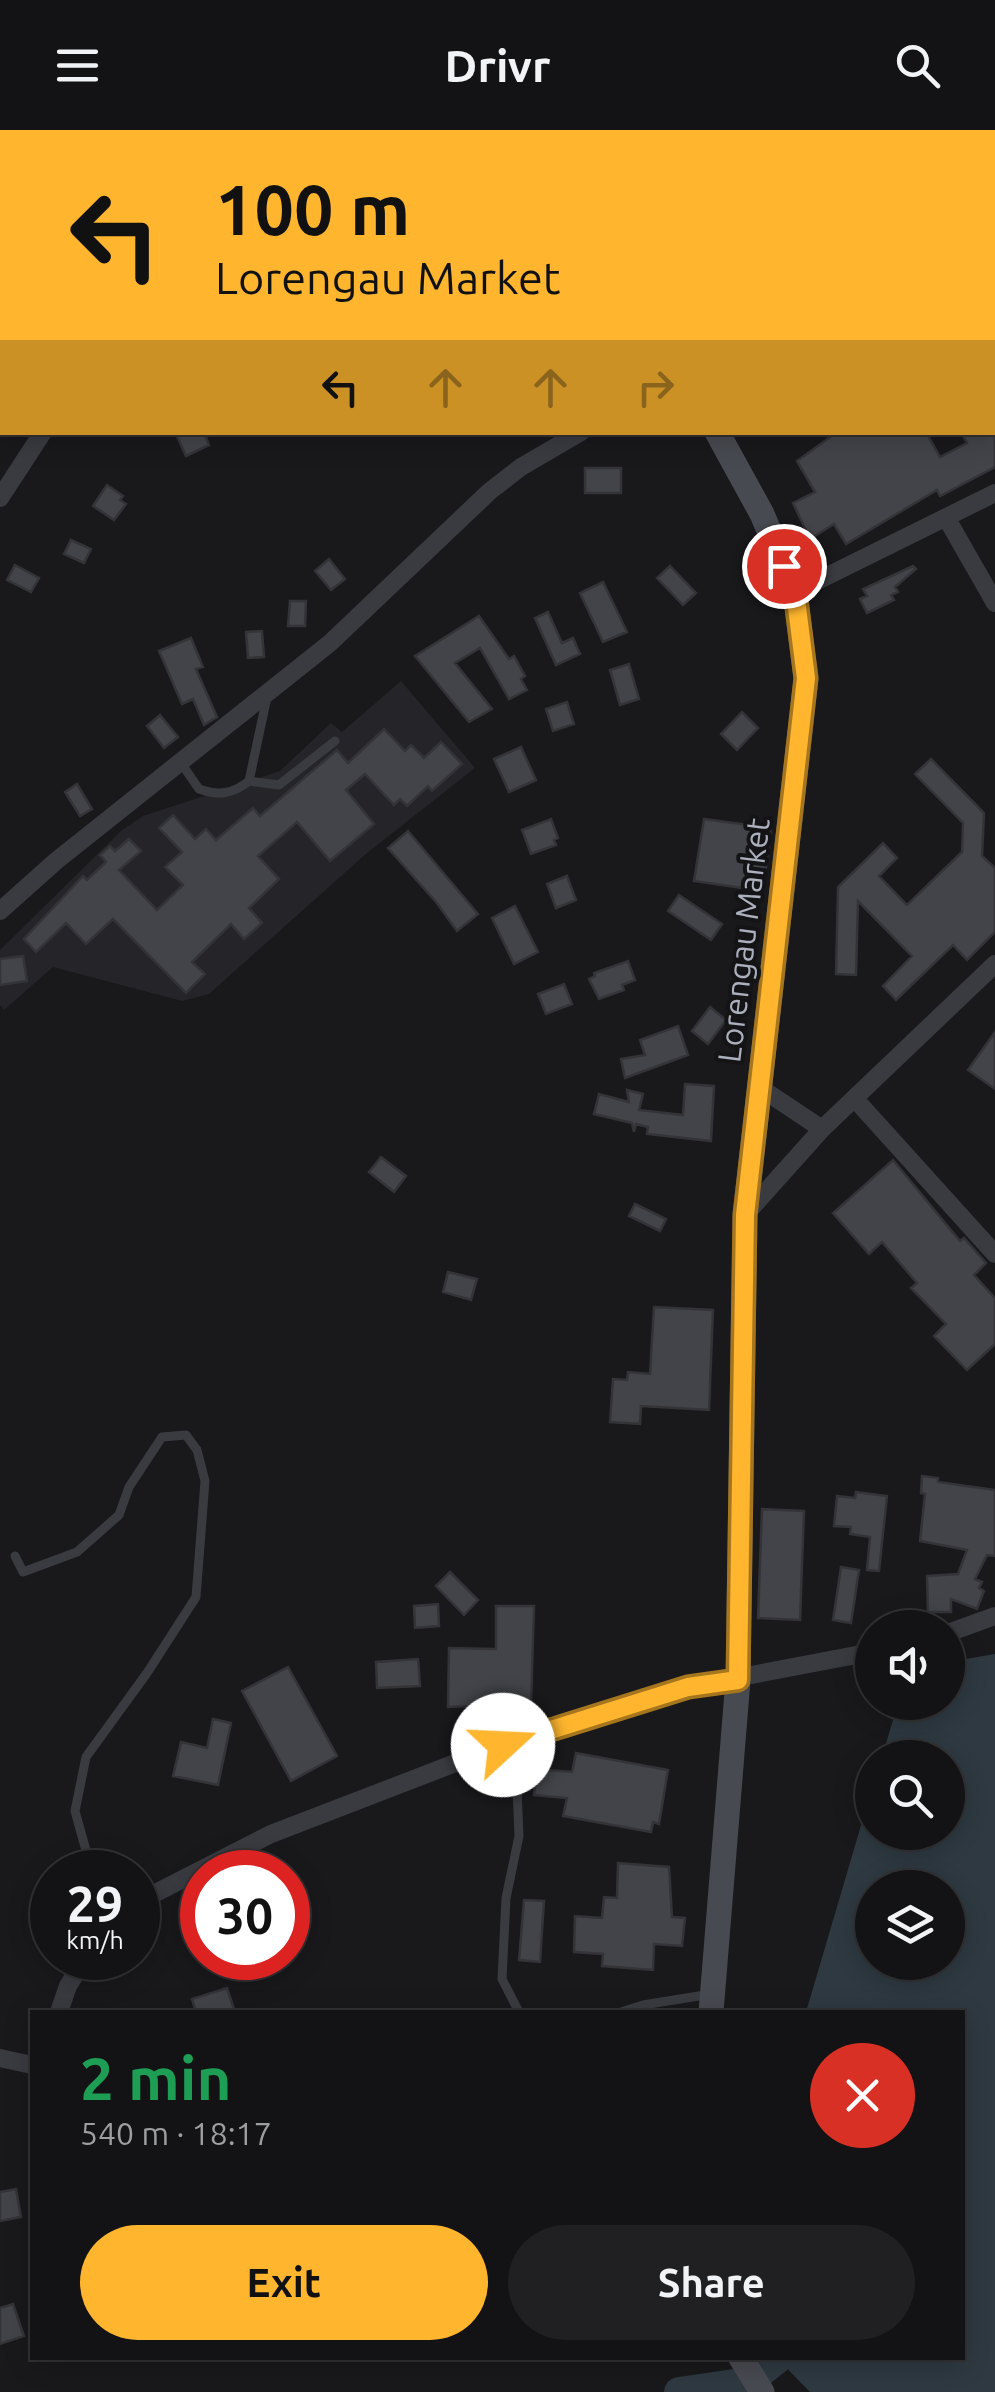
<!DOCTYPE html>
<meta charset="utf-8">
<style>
:root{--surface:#131315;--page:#202022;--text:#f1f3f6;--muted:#9d9ea0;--line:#323234;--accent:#ffb62e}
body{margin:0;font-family:Ubuntu,sans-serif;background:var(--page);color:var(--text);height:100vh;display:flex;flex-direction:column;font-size:38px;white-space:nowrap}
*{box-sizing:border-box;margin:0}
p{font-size:32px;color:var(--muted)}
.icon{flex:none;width:55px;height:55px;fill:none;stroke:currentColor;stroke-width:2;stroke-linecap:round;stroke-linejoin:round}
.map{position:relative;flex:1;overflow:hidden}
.side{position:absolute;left:30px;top:1880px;width:935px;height:350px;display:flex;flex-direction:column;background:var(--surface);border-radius:0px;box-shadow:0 5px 25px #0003,0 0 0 2px var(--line)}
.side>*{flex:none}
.guide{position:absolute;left:0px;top:0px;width:995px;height:305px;box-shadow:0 5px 25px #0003,0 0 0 2px var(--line);background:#ffb62e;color:#111;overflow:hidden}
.buttons{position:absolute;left:855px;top:1480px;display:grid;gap:20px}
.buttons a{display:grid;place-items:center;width:110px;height:110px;border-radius:50%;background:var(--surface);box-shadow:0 5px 25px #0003,0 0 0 2px var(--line);font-size:50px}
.speed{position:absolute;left:30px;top:1720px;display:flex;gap:20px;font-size:50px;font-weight:700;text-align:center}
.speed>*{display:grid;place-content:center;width:130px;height:130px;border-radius:50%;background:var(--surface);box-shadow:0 5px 25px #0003,0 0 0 2px var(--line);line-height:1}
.speed small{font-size:25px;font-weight:400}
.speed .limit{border:15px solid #d22;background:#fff;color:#111}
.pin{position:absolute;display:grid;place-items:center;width:85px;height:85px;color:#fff;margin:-42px;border:5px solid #fff;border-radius:50%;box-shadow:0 2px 10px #0007}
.me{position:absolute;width:110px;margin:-55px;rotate:70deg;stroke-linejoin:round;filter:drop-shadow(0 0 8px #0008)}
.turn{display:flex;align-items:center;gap:35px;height:210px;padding:0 50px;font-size:45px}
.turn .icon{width:130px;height:130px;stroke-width:2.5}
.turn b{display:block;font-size:70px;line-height:85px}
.lanes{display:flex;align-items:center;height:95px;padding:0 50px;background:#0003;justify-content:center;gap:50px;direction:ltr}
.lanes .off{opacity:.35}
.round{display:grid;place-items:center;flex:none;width:105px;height:105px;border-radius:52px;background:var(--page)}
.headline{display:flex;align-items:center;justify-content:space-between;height:170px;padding:0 50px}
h1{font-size:60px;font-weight:700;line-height:75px;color:#1e9e55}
.cta{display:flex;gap:20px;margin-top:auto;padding:20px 50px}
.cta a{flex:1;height:115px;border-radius:60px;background:var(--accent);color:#111;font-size:40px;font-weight:700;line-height:115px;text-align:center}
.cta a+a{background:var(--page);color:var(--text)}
header{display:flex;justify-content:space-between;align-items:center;height:130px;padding:0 50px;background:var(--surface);font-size:45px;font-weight:700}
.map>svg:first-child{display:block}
.built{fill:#252529}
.water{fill:#2e3941;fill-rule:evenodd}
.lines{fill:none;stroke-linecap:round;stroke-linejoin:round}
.river{stroke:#2e3941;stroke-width:30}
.building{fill:#434449;stroke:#333338;stroke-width:2.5}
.lane{stroke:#3a3b41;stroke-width:9}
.street{stroke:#3a3b41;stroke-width:18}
.secondary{stroke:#484a51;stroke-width:25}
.route-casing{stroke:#a6761e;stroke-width:25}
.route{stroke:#ffb62e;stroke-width:18}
.labels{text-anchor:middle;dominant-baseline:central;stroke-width:8;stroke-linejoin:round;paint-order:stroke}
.street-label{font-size:32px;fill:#abb0bc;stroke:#141417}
</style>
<header><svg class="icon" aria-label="menu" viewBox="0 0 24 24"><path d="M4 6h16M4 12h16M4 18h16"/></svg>Drivr<svg class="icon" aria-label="search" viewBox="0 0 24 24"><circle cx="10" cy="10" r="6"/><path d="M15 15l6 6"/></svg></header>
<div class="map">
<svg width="995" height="2262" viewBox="0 0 995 2262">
<rect width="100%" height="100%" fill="#19191c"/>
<!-- built -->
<path class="built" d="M401,551L475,638L367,723L209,864L182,871L53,837L4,880L0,875V820L121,701L143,686L280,641L331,593L342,602Z"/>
<!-- water -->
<path class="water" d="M995,1524V2262H810L777,2228H962V1882H806L872,1658V1702H948V1628L882,1627L898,1573L948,1572V1532ZM872,1758H948V1832H872Z"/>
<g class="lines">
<!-- river -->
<path class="river" d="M679,2262L748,2252L777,2229"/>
</g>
<!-- building -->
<path class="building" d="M175,302H204L209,315L186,326Z
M837,302H926L940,327L967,313L961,302H995V337L940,366L937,360L846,414L834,394L810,409L793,373L815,362L797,331Z
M585,338H621V363H585Z
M107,355L123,366L120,370L126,374L114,390L93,376Z
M71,410L91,419L84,433L64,424Z
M329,429L345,449L331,460L315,441Z
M15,435L39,448L31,462L7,450Z
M670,436L696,463L683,475L657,448Z
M913,436L916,439L895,457L898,462L891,465L894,470L867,483L860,469L867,466L863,459Z
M603,452L627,502L603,512L580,463Z
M290,471H306L305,496H288Z
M548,482L562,513L573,508L580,524L556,535L535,488Z
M479,486L509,529L514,526L525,546L521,549L527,560L509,569L480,518L455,533L492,579L469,592L415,526Z
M262,501L264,527L248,528L246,502Z
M191,508L203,537L196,539L217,587L204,595L193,569L182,574L159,521Z
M629,534L639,569L620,575L610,540Z
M567,572L574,594L553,601L546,579Z
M742,582L758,598L737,620L721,604Z
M160,585L178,607L164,618L147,596Z
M384,599L405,621L411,615L424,628L441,612L462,634L432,661L428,656L407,676L400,669L394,675L365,644L346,660L374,694L330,731L297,692L258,726L279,749L249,778L262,793L244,809L231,794L192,832L205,844L186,863L113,789L86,814L66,793L36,822L24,809L83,746L87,750L106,732L100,725L110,716L115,721L129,709L141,721L119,740L157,780L183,755L165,737L182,722L159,698L173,685L195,709L206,699L216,710L253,678L260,686L337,620L348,633Z
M521,617L536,650L509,662L494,629Z
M931,629L984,683L982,726L995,738V802L967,830L953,815L896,870L883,856L912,826L858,771L856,845L836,844L838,757L883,713L897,728L879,746L907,775L962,722L963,693L915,644Z
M77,654L92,679L80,686L65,662Z
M551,689L558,708L554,710L556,715L531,724L522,700Z
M704,689L771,698L763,761L694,751Z
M408,701L478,784L457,801L436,772L388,718Z
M567,746L576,770L556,778L547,754Z
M679,765L722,794L711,810L668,781Z
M515,776L538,822L514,834L492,788Z
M23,826L27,851L0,855V829Z
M628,831L635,850L622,855L624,860L599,869L589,849L595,846L594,843Z
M564,854L572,874L546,884L538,864Z
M710,877L726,890L708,914L692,901Z
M678,896L688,925L625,948L621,929L645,925L640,910Z
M995,902V959L968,940Z
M685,954L714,956L711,1011L647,1004L648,997L636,994L634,1002L632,993L594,984L599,964L629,972L627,960L643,964L639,980L683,985Z
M381,1027L406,1046L394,1062L369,1042Z
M893,1030L960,1111L964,1108L986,1133L974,1145L995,1168V1214L967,1240L934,1206L946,1194L911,1158L917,1153L882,1112L869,1124L833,1083Z
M635,1074L666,1089L660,1101L629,1086Z
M448,1142L477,1149L471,1170L443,1162Z
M654,1177L713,1180L709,1280L641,1276L640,1294L610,1292L613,1249L627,1250L628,1242L650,1244Z
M922,1346L938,1348V1352L995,1360V1426L987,1425L975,1449L982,1452L979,1458L984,1461L977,1479L951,1469V1482H928L927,1446L958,1444L967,1420L920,1411L925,1364L921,1363Z
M856,1362L887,1366L879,1441L867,1440L870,1407L850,1404L851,1397L834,1396L837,1366L855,1368Z
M762,1379L804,1381L800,1490L758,1488Z
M841,1437L859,1440L851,1493L833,1490Z
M450,1442L478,1470L464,1485L436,1456Z
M438,1474L439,1496L415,1498L414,1476Z
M496,1476H534L531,1574L448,1577L449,1518L496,1519Z
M418,1529L420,1556L377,1558L376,1532Z
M288,1537L337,1626L291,1651L242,1561Z
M213,1589L231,1593L218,1655L173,1646L181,1612L207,1618Z
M576,1623L668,1640L659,1694L653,1692L651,1702L563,1686L567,1668L534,1665L537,1639L572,1642Z
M618,1733L669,1737L672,1787L685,1788L682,1816L654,1814L653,1840L602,1836L603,1824L574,1822L575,1786L602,1788L604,1767L617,1768Z
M524,1770L544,1771L540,1832L519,1830Z
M227,1858L235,1882H196L192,1869Z
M16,2059L21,2087L0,2091V2062Z
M13,2174L24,2206L0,2214V2178Z"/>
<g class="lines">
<!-- lane -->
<path class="lane" d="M181,633L199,659C218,666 233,664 249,651L267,567
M249,651L279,655L335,611
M15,1426L23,1442L77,1422L119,1385L129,1357L162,1307L186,1305L197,1320L205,1351L196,1467L147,1543L86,1627L75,1681L92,1742
M519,1882L502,1849L506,1768L519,1706L516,1636L535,1605
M621,1882L643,1875L711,1864"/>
<!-- street -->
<path class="street" d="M740,0L741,2
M884,0L886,2
M200,2L202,0
M382,2V0
M927,2L932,0
M0,9L2,10
M0,368L43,302
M947,389L995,473
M795,462L995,363
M0,781L56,731L330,513L490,361L521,337L581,302
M759,957L822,999
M855,969L995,1124
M745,1085L822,999L995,834
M948,1503L995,1486
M138,1772L271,1704L536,1602L688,1557L872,1522
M59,1882L68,1856L85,1828
M0,1928L32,1935"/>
<!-- secondary -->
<path class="secondary" d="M621,0L622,2
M711,1882L738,1550L745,1085L806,549L795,462L762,384L717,302
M741,2228L762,2262"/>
</g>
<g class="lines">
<defs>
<path id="route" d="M503,1615L688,1557L738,1550L745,1085L806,548L795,462L784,436"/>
</defs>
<!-- route casing -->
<use href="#route" class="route-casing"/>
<!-- route -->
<use href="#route" class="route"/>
</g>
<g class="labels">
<!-- street labels -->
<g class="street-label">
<text transform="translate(743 810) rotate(-83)">Lorengau Market</text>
</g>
</g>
</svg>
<div class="buttons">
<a><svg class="icon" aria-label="sound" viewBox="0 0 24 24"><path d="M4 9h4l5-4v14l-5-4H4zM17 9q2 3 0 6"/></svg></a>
<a><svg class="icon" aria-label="search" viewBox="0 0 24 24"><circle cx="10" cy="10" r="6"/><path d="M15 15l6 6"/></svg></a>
<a><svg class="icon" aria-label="layers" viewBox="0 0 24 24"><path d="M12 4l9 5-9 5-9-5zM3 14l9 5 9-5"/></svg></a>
</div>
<div class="speed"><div>29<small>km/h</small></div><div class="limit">30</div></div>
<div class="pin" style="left:784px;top:436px;background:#d93025"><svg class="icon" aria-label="arrive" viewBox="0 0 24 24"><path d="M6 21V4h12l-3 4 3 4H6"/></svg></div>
<svg class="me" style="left:503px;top:1615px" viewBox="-20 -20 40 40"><circle r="19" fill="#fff"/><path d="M0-13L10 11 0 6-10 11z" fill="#ffb62e"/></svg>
<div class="guide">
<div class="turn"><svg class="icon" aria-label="left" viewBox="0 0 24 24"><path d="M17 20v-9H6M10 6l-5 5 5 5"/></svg><div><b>100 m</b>Lorengau Market</div></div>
<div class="lanes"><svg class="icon" aria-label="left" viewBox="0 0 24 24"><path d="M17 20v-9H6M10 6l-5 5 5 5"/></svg><svg class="icon off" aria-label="ahead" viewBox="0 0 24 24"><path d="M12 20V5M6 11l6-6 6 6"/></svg><svg class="icon off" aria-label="ahead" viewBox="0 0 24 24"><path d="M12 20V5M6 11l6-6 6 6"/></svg><svg class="icon off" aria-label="right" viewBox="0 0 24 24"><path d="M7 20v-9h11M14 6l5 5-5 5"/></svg></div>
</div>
<section class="side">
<div class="headline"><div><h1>2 min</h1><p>540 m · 18:17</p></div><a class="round" style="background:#d93025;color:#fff"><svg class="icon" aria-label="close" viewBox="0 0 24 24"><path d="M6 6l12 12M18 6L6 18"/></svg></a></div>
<div class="cta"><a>Exit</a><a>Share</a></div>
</section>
</div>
